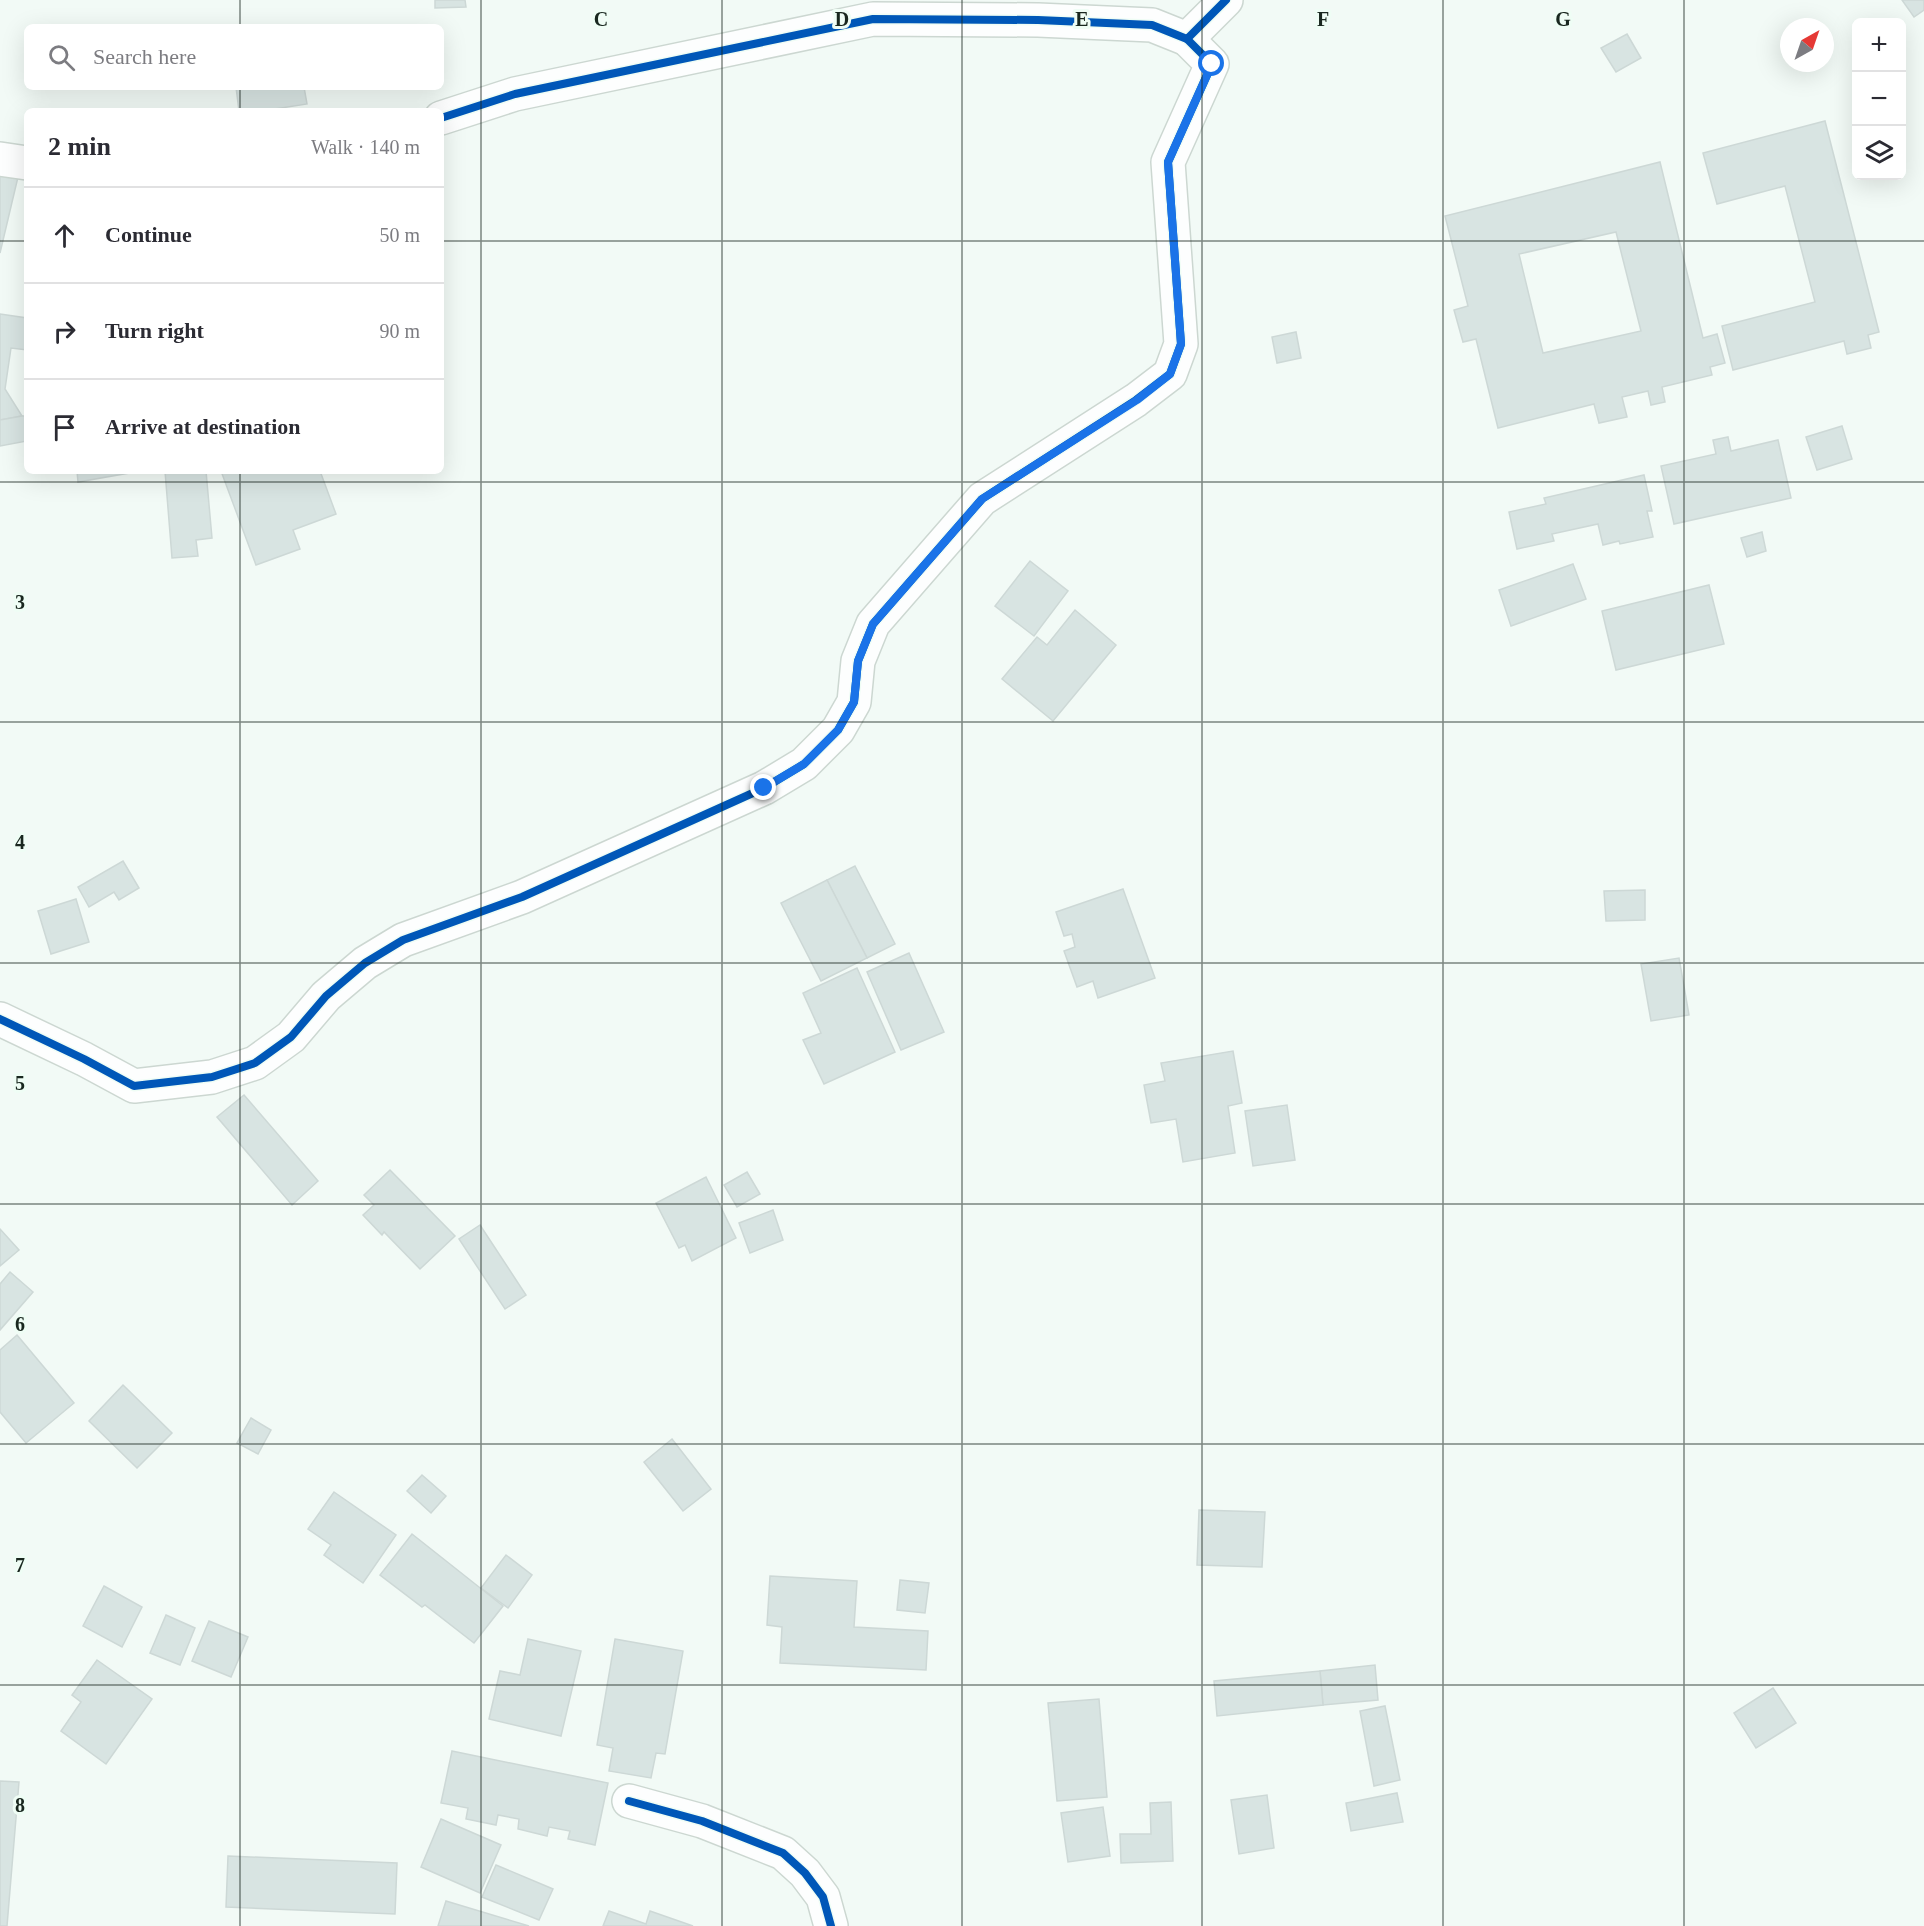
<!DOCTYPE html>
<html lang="en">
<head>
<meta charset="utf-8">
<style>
	body { margin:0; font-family:"Times New Roman",serif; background:#f7f7f7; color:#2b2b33 }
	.controls { position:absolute; right:18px; top:18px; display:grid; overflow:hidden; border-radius:9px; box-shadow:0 6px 24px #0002 }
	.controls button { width:54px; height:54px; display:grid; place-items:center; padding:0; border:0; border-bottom:2px solid #e1e1e2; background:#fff; color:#2b2b33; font:30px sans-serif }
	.compass { position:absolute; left:1780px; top:18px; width:54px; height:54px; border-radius:50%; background:#fff; box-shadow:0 6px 24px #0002; rotate:40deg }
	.stop { position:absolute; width:18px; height:18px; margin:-14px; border:4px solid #1a73e8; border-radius:50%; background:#fff }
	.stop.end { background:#1a73e8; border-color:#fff; box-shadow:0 2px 6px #0008 }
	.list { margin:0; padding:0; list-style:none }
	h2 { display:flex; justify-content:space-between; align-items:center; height:78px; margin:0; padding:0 24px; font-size:26px }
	h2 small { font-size:20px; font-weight:400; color:#7c7c81 }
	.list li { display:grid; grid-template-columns:39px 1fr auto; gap:18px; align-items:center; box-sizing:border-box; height:96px; padding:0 24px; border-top:2px solid #e1e1e2 }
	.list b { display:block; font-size:22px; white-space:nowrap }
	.list em { font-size:20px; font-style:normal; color:#7c7c81 }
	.icon { flex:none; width:33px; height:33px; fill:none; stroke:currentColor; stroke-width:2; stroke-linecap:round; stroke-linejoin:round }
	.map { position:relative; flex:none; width:1924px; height:1926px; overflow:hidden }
	.search { position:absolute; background:#fff; box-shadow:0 6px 24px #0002; left:24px; top:24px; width:420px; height:66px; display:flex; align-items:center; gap:15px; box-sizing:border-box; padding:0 21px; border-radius:9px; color:#7c7c81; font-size:22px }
	.panel { position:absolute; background:#fff; box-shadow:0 6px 24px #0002; left:24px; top:108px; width:420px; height:366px; border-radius:9px }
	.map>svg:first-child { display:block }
</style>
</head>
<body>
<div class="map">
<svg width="1924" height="1926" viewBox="0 0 1924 1926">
	<rect width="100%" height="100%" fill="#f2faf6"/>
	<g fill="#d8e4e2" stroke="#cdd8d6" stroke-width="1.5" fill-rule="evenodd">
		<path d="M435,0H465L466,7L435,8Z"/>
		<path d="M1902,0H1924V10L1914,17Z"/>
		<path d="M1627,34L1641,58L1616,72L1601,48Z"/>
		<path d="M236,87H304L307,104L262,111H239Z"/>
		<path d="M1825,121L1879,332L1868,335L1871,348L1847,354L1844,341L1733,370L1722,326L1815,302L1785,186L1717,204L1703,153Z"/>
		<path d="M1660,162L1703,338L1717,334L1725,363L1710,367L1712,375L1662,387L1665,402L1651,405L1648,391L1622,397L1627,417L1599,423L1594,404L1498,428L1476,339L1463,342L1454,310L1468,306L1445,216ZM1616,232L1641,331L1543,353L1519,254Z"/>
		<path d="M0,172L18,177L0,253Z"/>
		<path d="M0,314L27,318V350L11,348L5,389L22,416L0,420Z"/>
		<path d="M1296,332L1301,358L1277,363L1272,337Z"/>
		<path d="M22,416H27V441L0,446V420Z"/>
		<path d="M1842,426L1852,459L1817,470L1806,437Z"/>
		<path d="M1728,437L1731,451L1778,440L1791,498L1674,524L1661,466L1716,454L1713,440Z"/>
		<path d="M77,471H141L78,482Z"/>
		<path d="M165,471H206L212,538L196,540L198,556L172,558Z"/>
		<path d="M221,471H320L336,514L293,530L300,549L256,565Z"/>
		<path d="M1644,475L1652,511H1647L1653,537L1620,544L1619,541L1603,545L1598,524L1552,534L1554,541L1517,549L1509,512L1546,504L1544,498Z"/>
		<path d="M1762,532L1766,551L1747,557L1741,538Z"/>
		<path d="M1030,561L1068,591L1034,636L995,606Z"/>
		<path d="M1573,564L1586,599L1511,626L1499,590Z"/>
		<path d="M1709,585L1724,644L1616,670L1602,611Z"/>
		<path d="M1075,610L1116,645L1053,721L1002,679L1037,637L1047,645Z"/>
		<path d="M123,861L139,888L119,900L114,892L89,907L78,887Z"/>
		<path d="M855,866L895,944L867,958L827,880Z"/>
		<path d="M827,880L867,958L821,981L781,903Z"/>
		<path d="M1123,889L1155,978L1098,998L1093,981L1077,987L1064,951L1075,947L1072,934L1064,936L1056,912Z"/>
		<path d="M1645,890V920L1606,921L1604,891Z"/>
		<path d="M76,899L89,942L51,954L38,911Z"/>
		<path d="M909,953L944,1032L901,1050L867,972Z"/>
		<path d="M1679,958L1689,1015L1651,1021L1641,964Z"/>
		<path d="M857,968L895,1052L824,1084L803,1040L821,1033L803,993Z"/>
		<path d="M1233,1051L1242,1103L1228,1106L1235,1153L1183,1162L1176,1119L1151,1123L1144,1085L1165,1081L1161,1063Z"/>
		<path d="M244,1095L318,1181L292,1205L217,1117Z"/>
		<path d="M1287,1105L1295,1160L1253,1166L1245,1111Z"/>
		<path d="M390,1170L455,1236L420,1269L384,1232L382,1235L363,1215L374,1205L364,1195Z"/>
		<path d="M747,1172L760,1194L737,1207L724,1185Z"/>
		<path d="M706,1177L736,1238L692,1261L685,1245L679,1248L656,1203Z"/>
		<path d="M773,1210L783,1240L750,1253L739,1223Z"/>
		<path d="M480,1225L526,1295L505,1309L459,1239Z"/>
		<path d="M0,1229L19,1250L0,1266Z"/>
		<path d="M10,1272L33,1292L0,1330V1284Z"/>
		<path d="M17,1335L74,1403L26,1443L0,1412V1350Z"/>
		<path d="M123,1385L172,1433L137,1468L89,1421Z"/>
		<path d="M251,1418L271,1430L258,1454L237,1443Z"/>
		<path d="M672,1439L711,1489L683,1511L644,1462Z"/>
		<path d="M422,1475L446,1496L431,1513L407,1491Z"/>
		<path d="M334,1492L396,1535L363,1583L324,1555L331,1545L308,1529Z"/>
		<path d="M1199,1510L1265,1512L1262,1567L1197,1565Z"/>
		<path d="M412,1534L503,1606L474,1643L425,1605L422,1607L380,1575Z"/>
		<path d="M506,1555L532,1575L508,1608L481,1588Z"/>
		<path d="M770,1576L857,1581L854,1627L928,1631L926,1670L780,1663L782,1627L767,1625Z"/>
		<path d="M900,1580L929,1583L925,1613L897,1610Z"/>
		<path d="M104,1586L142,1607L122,1647L83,1626Z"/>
		<path d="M166,1615L195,1628L180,1665L150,1653Z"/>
		<path d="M209,1621L248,1637L231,1677L192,1661Z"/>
		<path d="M528,1639L581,1651L561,1736L489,1719L500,1671L520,1675Z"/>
		<path d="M615,1639L683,1651L665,1754L656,1753L651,1778L609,1771L613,1748L597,1745Z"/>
		<path d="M97,1660L152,1699L106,1764L61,1731L81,1702L72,1695Z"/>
		<path d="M1375,1665L1378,1700L1323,1705L1320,1671Z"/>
		<path d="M1320,1671L1323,1705L1217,1716L1214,1681Z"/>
		<path d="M1773,1688L1796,1723L1756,1748L1734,1713Z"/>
		<path d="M1099,1699L1107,1797L1057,1801L1048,1703Z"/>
		<path d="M1385,1706L1400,1780L1374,1786L1360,1711Z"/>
		<path d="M452,1751L608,1783L595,1845L568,1839L570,1831L549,1827L547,1836L518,1829L519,1819L498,1815L496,1825L466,1819L468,1808L441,1803Z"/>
		<path d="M0,1781L19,1782L7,1926H0Z"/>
		<path d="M1397,1793L1403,1822L1351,1831L1346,1803Z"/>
		<path d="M1267,1795L1274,1848L1239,1854L1231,1800Z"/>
		<path d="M1171,1802L1173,1861L1121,1863L1120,1834H1151L1150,1803Z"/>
		<path d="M1103,1807L1110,1856L1068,1862L1061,1813Z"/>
		<path d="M441,1819L501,1845L480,1893L421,1867Z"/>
		<path d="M228,1856L397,1863L395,1914L226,1907Z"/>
		<path d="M496,1865L553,1889L539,1920L482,1897Z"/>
		<path d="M446,1901L529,1926H438Z"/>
		<path d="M609,1911L646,1924L650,1911L693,1926H603Z"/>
	</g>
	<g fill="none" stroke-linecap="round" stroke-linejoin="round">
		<defs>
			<g id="minor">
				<path d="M441,118L515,94L873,19L1038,20L1152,25L1187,39L1226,0"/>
				<path d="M0,159L27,163"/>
				<path d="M0,1019L84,1059L134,1086L212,1077L255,1063L291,1037L326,996L365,963L403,940L522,897L764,788L804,764L838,730L854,702L858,661L873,624L982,499L1136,400L1170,374L1181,344L1168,162L1212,64L1187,39"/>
				<path d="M629,1801L702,1821L783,1853L805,1873L823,1897L831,1926"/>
			</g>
		</defs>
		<use href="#minor" stroke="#ccd7d1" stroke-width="36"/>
		<use href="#minor" stroke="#fdfefe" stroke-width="33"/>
		<defs>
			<g id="cycleway">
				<path d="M441,118L515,94L873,19L1038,20L1152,25L1187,39L1226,0"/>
				<path d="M0,1019L84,1059L134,1086L212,1077L255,1063L291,1037L326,996L365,963L403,940L522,897L764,788L804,764L838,730L854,702L858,661L873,624L982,499L1136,400L1170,374L1181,344L1168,162L1212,64L1187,39"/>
				<path d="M629,1801L702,1821L783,1853L805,1873L823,1897L831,1926"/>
			</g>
		</defs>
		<use href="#cycleway" stroke="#effdf5" stroke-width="11"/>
		<use href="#cycleway" stroke="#0057b8" stroke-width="8"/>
	</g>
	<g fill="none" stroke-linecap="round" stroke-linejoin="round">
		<path stroke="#1a73e8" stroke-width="8" d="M764,788L804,764L838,730L854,702L858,661L873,624L982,499L1137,400L1170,374L1181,344L1168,162L1212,64"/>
	</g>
	<path fill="none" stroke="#19271f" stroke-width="1.5" stroke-opacity="0.55" d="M240,0V27M481,0V1926M722,0V1926M962,0V1926M1202,0V1926M1443,0V1926M1684,0V1926M240,87V111M0,241H27M441,241H1924M240,471V1926M0,482H1924M0,722H1924M0,963H1924M0,1204H1924M0,1444H1924M0,1685H1924"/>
	<g font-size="20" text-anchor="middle" font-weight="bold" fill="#19271f" stroke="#effdf5" stroke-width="6" stroke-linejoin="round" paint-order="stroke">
		<text x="601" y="26">C</text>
		<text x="842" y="26">D</text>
		<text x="1082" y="26">E</text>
		<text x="1323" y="26">F</text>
		<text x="1563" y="26">G</text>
		<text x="20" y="609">3</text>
		<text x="20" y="849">4</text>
		<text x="20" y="1090">5</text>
		<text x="20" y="1331">6</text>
		<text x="20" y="1572">7</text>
		<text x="20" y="1812">8</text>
	</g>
</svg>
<div class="controls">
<button>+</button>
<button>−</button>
<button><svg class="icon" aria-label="layers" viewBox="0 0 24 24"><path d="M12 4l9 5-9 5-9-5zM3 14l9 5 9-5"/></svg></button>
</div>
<svg class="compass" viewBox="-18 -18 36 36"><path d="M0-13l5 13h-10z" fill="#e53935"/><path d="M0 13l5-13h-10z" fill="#7c7c81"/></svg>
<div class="stop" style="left:1212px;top:64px"></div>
<div class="stop end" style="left:764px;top:788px"></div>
<div class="search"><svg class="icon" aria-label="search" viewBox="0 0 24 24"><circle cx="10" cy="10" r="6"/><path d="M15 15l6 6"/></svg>Search here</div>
<section class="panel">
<h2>2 min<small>Walk · 140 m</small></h2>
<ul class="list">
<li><svg class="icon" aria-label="ahead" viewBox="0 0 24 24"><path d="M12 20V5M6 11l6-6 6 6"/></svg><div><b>Continue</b></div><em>50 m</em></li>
<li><svg class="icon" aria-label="right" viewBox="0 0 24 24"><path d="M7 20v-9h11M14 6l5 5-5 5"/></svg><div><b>Turn right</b></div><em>90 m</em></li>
<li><svg class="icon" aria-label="arrive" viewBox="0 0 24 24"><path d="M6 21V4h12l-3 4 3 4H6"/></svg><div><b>Arrive at destination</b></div></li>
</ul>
</section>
</div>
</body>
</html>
